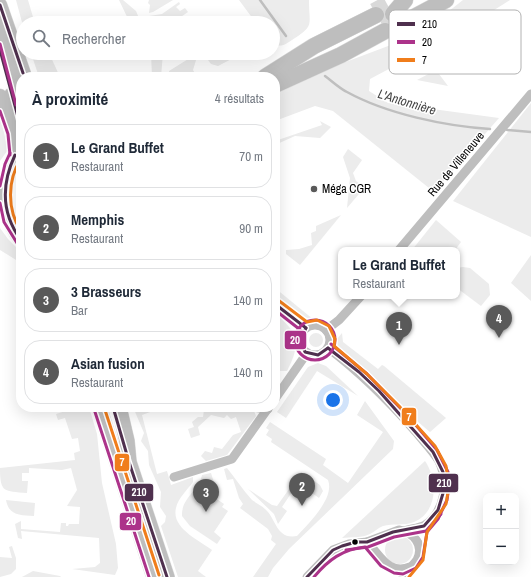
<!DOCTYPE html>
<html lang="fr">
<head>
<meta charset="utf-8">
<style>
	body { margin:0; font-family:"Archivo Narrow",sans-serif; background:#f2f2f3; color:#1f2937 }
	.controls { position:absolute; right:12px; bottom:12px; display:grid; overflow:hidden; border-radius:8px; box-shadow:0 4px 16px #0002 }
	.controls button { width:36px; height:36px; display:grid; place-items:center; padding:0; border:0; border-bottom:1px solid #e0e1e3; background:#fff; color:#1f2937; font:20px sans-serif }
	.you { position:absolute; left:333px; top:400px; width:14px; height:14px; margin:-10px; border:3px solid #fff; border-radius:50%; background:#1a73e8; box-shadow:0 0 0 6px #1a73e833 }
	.badge { display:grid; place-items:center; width:26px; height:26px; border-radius:50%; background:#595959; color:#fff; font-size:13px; font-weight:700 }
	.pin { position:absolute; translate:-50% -33px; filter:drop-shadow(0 1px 2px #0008) }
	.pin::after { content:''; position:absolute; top:21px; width:14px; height:12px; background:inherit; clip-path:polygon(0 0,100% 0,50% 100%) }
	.popup { position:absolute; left:338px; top:247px; width:122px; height:52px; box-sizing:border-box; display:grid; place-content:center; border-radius:8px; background:#fff; filter:drop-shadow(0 1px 3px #0005); font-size:13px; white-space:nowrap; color:#747a83 }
	.popup b { font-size:15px; color:#1f2937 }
	.popup::after { content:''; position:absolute; left:50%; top:100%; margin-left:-8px; border:8px solid transparent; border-top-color:#fff }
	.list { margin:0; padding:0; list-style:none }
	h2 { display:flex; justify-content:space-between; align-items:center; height:52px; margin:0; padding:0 16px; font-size:17px }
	h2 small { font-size:13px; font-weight:400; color:#747a83 }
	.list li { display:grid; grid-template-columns:26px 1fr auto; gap:12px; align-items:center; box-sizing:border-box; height:64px; margin:0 8px 8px; padding:0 8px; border:1px solid #e0e1e3; border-radius:16px }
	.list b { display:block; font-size:15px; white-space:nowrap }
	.list p { margin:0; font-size:13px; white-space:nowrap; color:#747a83 }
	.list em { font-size:13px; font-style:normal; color:#747a83 }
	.icon { flex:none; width:22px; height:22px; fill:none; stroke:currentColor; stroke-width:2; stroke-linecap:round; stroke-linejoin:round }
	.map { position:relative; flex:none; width:531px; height:577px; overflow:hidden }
	.search { position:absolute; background:#fff; box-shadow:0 4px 16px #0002; left:16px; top:16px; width:264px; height:44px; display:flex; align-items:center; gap:10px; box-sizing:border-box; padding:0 14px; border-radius:22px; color:#747a83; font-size:15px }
	.panel { position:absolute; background:#fff; box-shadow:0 4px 16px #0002; left:16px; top:72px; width:264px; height:340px; border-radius:16px }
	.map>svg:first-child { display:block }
</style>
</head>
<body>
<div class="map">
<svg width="531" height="577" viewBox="0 0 531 577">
	<rect width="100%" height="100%" fill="#fff"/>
	<g fill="#ececec">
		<path d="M16,0H28L33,17L44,23H23V26Z"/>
		<path d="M119,0H123L136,11L141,23H130Z"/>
		<path d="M149,0H173L153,12L149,13L150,5L148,3Z"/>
		<path d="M239,0H309C309,26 315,25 292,40C287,43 283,47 277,45L273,42V23H256Z"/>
		<path d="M463,0H510L464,29L370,79L369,91L388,103L499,118L434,192L333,111L315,106L275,121V94L343,63L420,34Z"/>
		<path d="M179,2L180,4L176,7L180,11L185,8L188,12L172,23H150L149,16L162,14Z"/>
		<path d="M31,53H49L60,77H39Z"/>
		<path d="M151,53H163L161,77H152Z"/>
		<path d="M232,53H243L218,66L211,64L208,60Z"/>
		<path d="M193,56L196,60L193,70L197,77H169V71Z"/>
		<path d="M436,70L448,86L417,80Z"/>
		<path d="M531,103V237L453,201Z"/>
		<path d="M0,115L7,146V151L0,161Z"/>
		<path d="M320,121L331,127L320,138L295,136L275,145V141L322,125Z"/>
		<path d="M348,149L362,160L353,173L356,181L364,188L347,208L350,178L343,157Z"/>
		<path d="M341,215L300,265L286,254V250L299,249L312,245L311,233L316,231V226Z"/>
		<path d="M436,220L461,242L455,250H412Z"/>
		<path d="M0,228L8,239L21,252V263L0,250Z"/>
		<path d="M531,255V301L511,283Z"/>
		<path d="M463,267L470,268L489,284L490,295L481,306L457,288V268Z"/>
		<path d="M275,288L314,320L304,317L275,295Z"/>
		<path d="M275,314C299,332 301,344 287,371H280L275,364Z"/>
		<circle cx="316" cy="340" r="7"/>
		<path d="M342,333L343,342L378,369L382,365L384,366L446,418L430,432C406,412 385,390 362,369C352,361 340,356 336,343L337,339Z"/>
		<path d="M318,363L326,366L358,396L317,371L286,418L277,412L308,367Z"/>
		<path d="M365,401L394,441L393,449L289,549L273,568L268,577H253L276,544L271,540L272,536L268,529L240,508L243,504L239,498L233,479L227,480L224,469L227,468C235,478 243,490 252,500C256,503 261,505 265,509C276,518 276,540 297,536C309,523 335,498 328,480L271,442L272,439L266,435L269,430L266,428L270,422L326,459L323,465L348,483L383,432L357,415Z"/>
		<path d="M78,407H89L97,434L102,483L116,544L118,568L115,575L72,569L95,567L100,563L99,538L21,531L22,539L18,538L15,524L21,521V529L60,532L61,523H66V526H68L69,524H79L80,507L67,506L77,490L71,468L62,470L29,468V473H22V481H28L27,493C4,491 0,493 0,468L75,460L74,453L80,451L78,438L72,439L65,418L58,420L56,414Z"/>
		<path d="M133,407H153V411L142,415L157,474L167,471L171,485L193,477V482C188,489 178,498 176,508C171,528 199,540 212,550L198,571L206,577H178L161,526L165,522L166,516L160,507L161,492L149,465L148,451L141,441L144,433Z"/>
		<path d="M192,407H218L254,411L256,416L227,455L206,461L201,456L205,451L212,453L214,447L222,449L233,435L241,432L236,417L231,419L227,415L224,418L211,415L198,427L200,435L191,438L188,429L194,427L192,422L198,417H203L204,410L191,409Z"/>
		<path d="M425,461C438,480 438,512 414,522C404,526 393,523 383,526C378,528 374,532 370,534C362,538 351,537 342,538Z"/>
		<path d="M301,472L320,485L323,491L319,498L298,483L282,507L287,511L278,524L274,514L248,489L272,505L277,506Z"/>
		<path d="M211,473L217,492L211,495L224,504L222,507L228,511L214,532L221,538L217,544L190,526L182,516C181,498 199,491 202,475Z"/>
		<path d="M6,500L35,503L34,516C20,515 9,516 6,500Z"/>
		<circle cx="399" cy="550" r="14"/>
		<path d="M12,546L16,558V569L11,574L0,577V557L12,558L9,547Z"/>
		<path d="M33,571L60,576L61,577H22Z"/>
	</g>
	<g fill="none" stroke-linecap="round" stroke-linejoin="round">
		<g stroke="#bfbfbf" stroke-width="2.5">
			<path d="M260,0L286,36"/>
			<path d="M325,76C332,81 339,88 347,92C387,114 445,126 490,129"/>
			<path d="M507,130L531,132"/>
		</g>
		<g stroke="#d9d9d9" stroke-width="16" stroke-dasharray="16 8" stroke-linecap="butt">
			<path d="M374,11L387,4"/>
			<path d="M380,21L393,14"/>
		</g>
		<defs>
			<g id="primary">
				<path d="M0,5L25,77"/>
				<path d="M0,24L21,104"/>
				<path d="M11,95L21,128"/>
				<path d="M0,96L13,133L15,155"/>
				<path d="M21,150C0,175 0,214 21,240"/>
			</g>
			<g id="trunk">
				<path d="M99,407L154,577"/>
				<path d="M119,407L127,441L129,462L167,577"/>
			</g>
			<g id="motorway">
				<path d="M393,14L405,0"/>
				<path d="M399,25L446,0"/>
				<path d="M265,77L314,46L376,15"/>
				<path d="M275,85L341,55L385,31"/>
			</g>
		</defs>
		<use href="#primary" stroke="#dbdbdb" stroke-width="15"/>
		<use href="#trunk" stroke="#dbdbdb" stroke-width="16"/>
		<use href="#motorway" stroke="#dbdbdb" stroke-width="17"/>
		<g stroke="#bebebe" stroke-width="9">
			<path d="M399,250L531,94"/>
			<path d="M275,304L306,328"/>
			<circle cx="315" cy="340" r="15"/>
			<path d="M326,330L339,320L361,296"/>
			<path d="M328,348C361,373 389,401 416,432C424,442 433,451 439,461C449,482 445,512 425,525C420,528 410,529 404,531"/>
			<path d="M275,399L307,353"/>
			<path d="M253,407L268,409"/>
			<path d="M174,477L232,459L269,407"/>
			<path d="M367,542C380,555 389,576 410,567"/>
			<path d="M307,577L333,550L349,544L367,542L399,530C413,532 425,545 417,560C413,566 407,570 403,577"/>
		</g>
		<use href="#primary" stroke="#bebebe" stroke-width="14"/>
		<use href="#trunk" stroke="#bebebe" stroke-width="15"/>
		<use href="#motorway" stroke="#bebebe" stroke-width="16"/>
		<defs>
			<g id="bus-1">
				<path d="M0,5L23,73"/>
				<path d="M0,50L21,128"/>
				<path d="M15,155C1,185 1,213 21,240"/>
				<path d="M275,304L306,328"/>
				<path d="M306,328L300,340L305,352L318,355L328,348"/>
				<path d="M113,407L129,462L167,577"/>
				<path d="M307,577L333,550L342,546L356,542H367L393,532L424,526L438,510L444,490L443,472L433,452L379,391L359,372L328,348"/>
			</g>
			<g id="bus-2">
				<path d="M0,44L16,105"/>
				<path d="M0,111L8,134L10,155"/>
				<path d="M0,186L5,164L10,153"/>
				<path d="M0,203L4,222L17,243"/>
				<path d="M275,310L303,332"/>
				<circle cx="315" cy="340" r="20"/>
				<path d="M94,409L149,577"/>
				<path d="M346,550L368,547L394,537L426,531L441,514"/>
				<path d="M314,577C328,560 343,549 365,547L381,566L394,573L403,574L416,568L423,557L427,532L438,519L447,500L449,486L448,472L437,450L409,417L367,374L331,344"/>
			</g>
			<g id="bus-3">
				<path d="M21,159C7,180 7,210 21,231"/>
				<path d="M278,300L307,322L317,320L329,326L335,339L334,346L367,374L399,406L435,446L446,466L449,486L446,504L427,532L423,560L409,577"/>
				<path d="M104,407L159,575"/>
			</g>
		</defs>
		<use href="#bus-1" stroke="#fff" stroke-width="6"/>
		<use href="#bus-2" stroke="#fff" stroke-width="6"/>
		<use href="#bus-3" stroke="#fff" stroke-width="6"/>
		<use href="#bus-1" stroke="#4f304e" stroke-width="3"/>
		<use href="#bus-2" stroke="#ac338a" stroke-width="3"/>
		<use href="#bus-3" stroke="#f07d1b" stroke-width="3"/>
	</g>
	<circle fill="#595959" stroke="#fff" stroke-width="1.5" cx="314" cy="189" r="4"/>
	<circle fill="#000" stroke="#fff" stroke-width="1.5" cx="355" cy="542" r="3.5"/>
	<g text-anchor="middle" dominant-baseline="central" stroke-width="3" stroke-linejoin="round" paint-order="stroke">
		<g font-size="12" fill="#000" stroke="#fff">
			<text transform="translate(456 164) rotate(-50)">Rue de Villeneuve</text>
		</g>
		<g font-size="12" fill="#000" stroke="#fff" text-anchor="start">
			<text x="322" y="189">Méga CGR</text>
		</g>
		<g font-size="13" font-style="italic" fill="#444" stroke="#fff">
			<text transform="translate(407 102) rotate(17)">L'Antonnière</text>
		</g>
	</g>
	<rect x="389" y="10" width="132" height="64" rx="6" fill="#fff" stroke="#b2b2b2" stroke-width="1"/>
	<rect x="397" y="22" width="18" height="4" fill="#4f304e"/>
	<rect x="397" y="40" width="18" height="4" fill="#ac338a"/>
	<rect x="397" y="58" width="18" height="4" fill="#f07d1b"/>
	<g font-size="11" fill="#000">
		<text x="422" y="28">210</text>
		<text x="422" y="46">20</text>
		<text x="422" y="64">7</text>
	</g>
	<g stroke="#fff" stroke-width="1.5">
		<rect x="284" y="330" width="23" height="20" rx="4" fill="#ac338a"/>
		<rect x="401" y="407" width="16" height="19" rx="4" fill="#f07d1b"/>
		<rect x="114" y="453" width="16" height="19" rx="4" fill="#f07d1b"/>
		<rect x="428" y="473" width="31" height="20" rx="4" fill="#4f304e"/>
		<rect x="124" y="483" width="30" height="19" rx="4" fill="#4f304e"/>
		<rect x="119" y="512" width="23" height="19" rx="4" fill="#ac338a"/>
	</g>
	<g font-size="11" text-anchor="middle" font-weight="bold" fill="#fff">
		<text x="295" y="344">20</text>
		<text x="409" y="421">7</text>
		<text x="122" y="466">7</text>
		<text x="444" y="487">210</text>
		<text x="139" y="496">210</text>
		<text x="131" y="525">20</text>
	</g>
</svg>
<div class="controls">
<button>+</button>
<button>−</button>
</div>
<div class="you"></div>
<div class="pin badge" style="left:399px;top:345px">1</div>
<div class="popup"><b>Le Grand Buffet</b>Restaurant</div>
<div class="pin badge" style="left:302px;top:506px">2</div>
<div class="pin badge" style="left:206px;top:512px">3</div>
<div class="pin badge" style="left:499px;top:338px">4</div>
<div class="search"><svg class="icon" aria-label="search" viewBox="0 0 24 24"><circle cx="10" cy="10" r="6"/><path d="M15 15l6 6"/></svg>Rechercher</div>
<section class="panel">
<h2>À proximité<small>4 résultats</small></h2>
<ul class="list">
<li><span class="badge">1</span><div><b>Le Grand Buffet</b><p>Restaurant</p></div><em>70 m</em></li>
<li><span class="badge">2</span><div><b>Memphis</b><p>Restaurant</p></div><em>90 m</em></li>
<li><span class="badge">3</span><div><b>3 Brasseurs</b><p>Bar</p></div><em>140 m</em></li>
<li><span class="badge">4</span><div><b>Asian fusion</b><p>Restaurant</p></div><em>140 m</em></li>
</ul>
</section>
</div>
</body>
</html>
